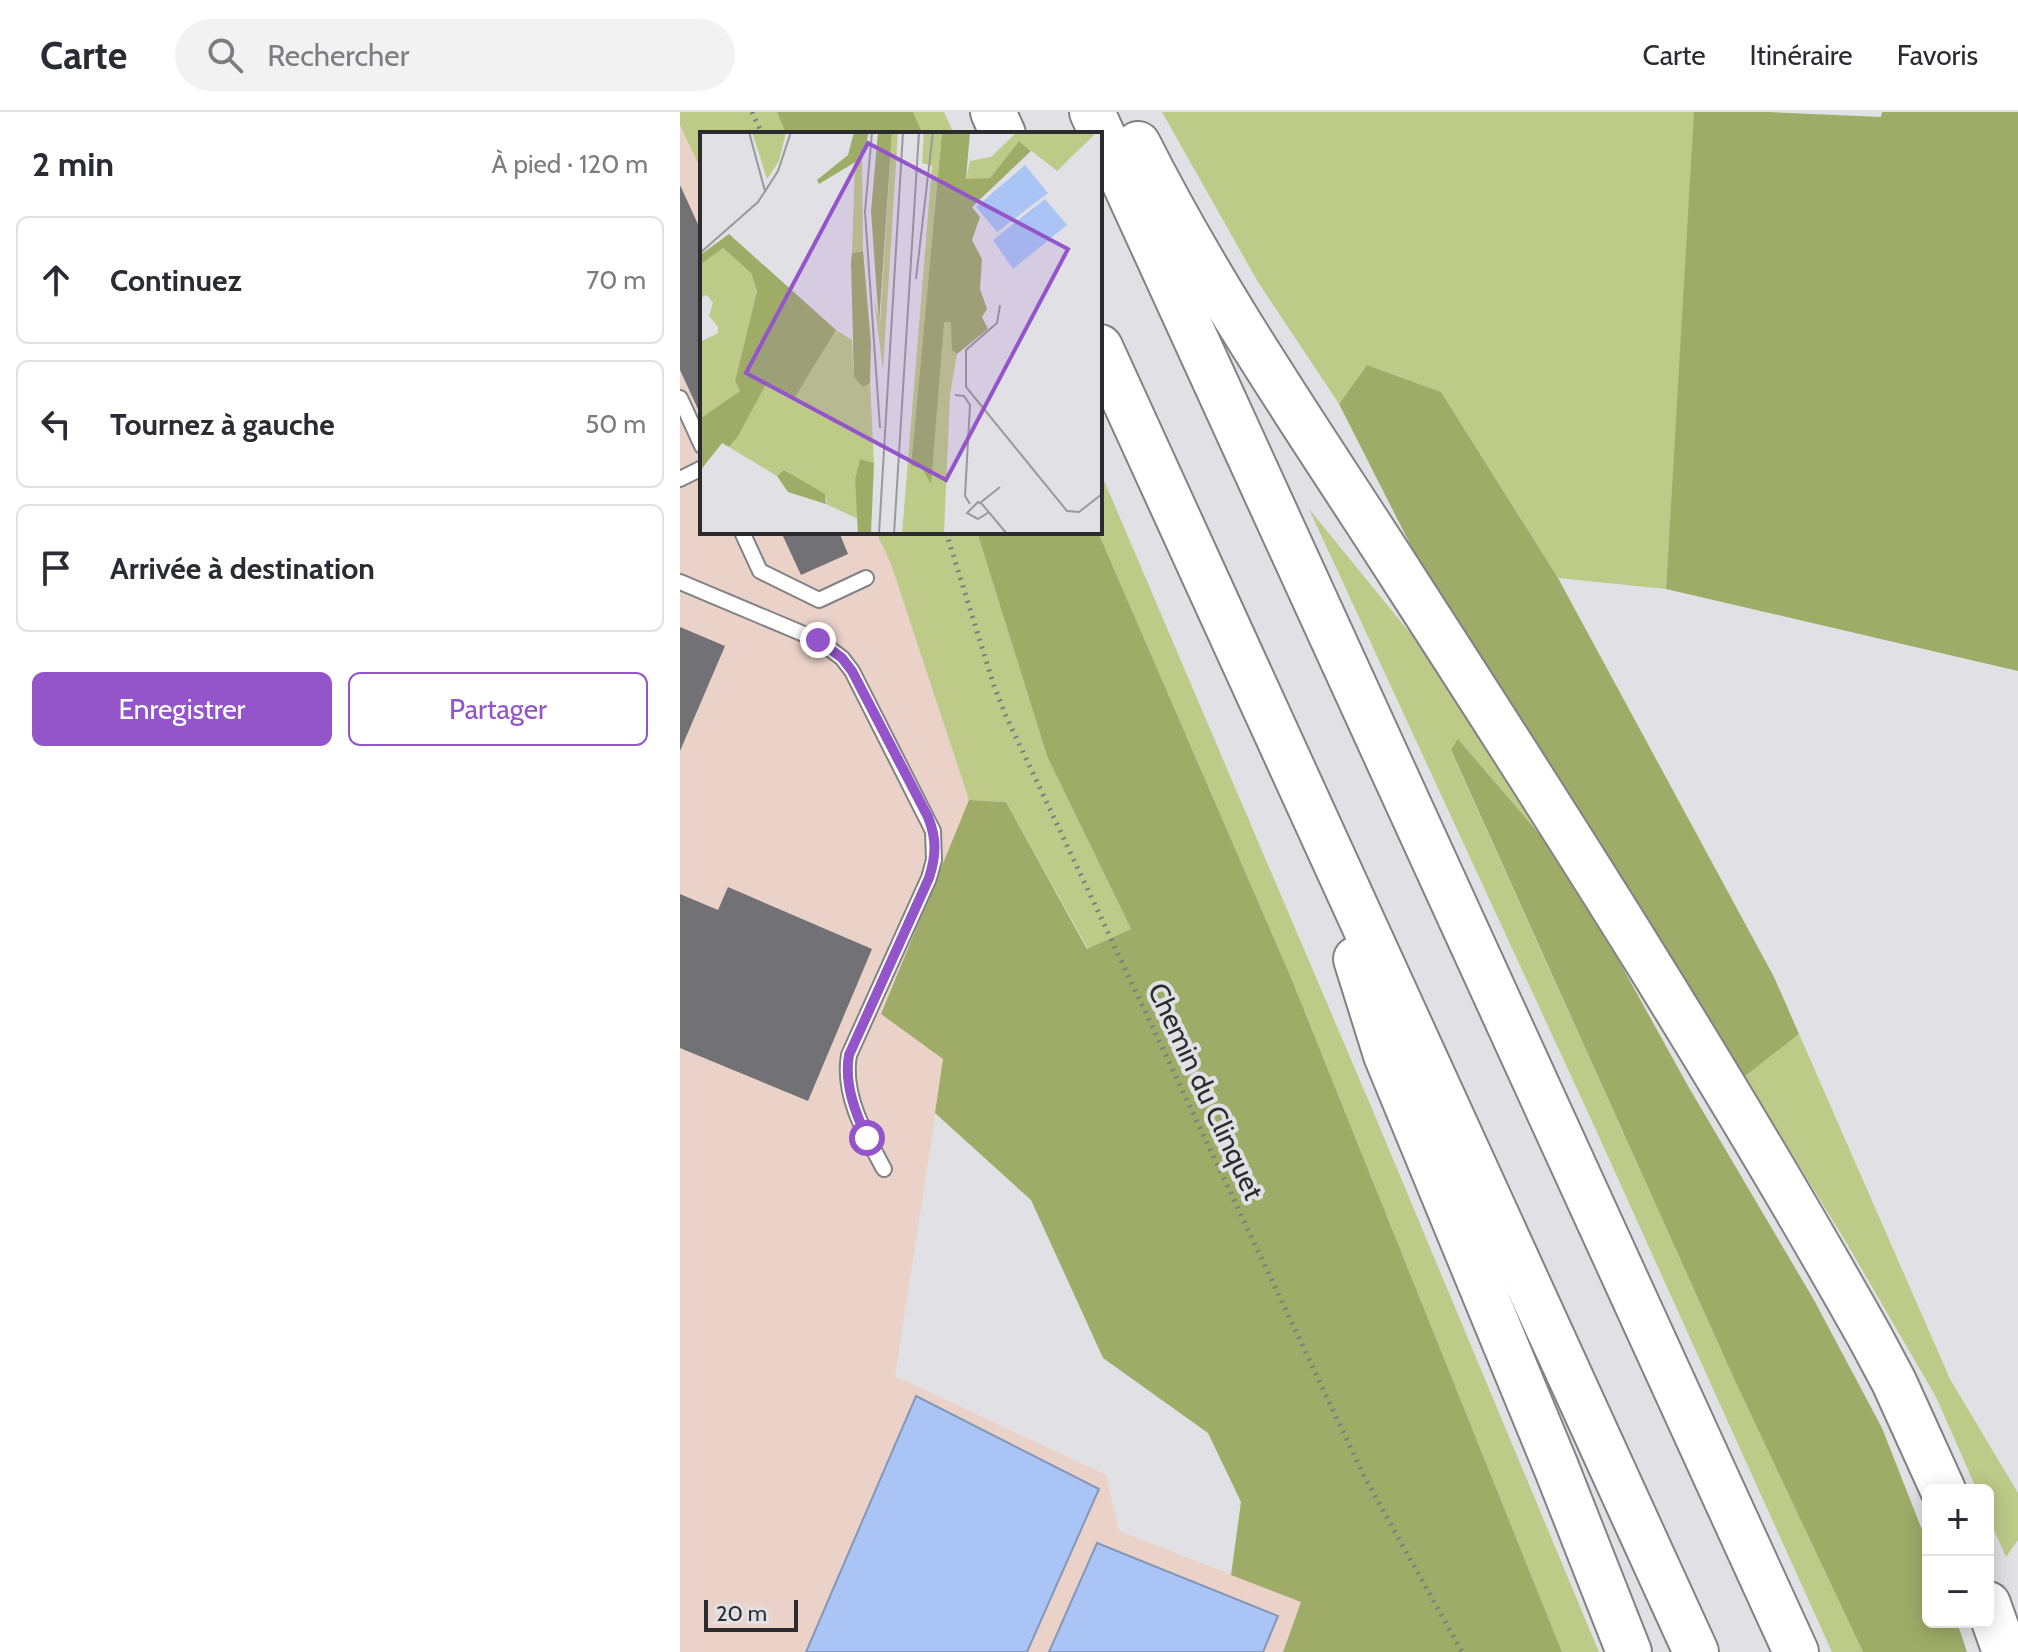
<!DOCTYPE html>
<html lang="fr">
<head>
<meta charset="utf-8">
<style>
	body { margin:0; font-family:Cabin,sans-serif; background:#f2f2f3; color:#2b2b33 }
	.controls { position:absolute; right:24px; bottom:24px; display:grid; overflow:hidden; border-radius:12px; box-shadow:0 4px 20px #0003 }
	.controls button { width:72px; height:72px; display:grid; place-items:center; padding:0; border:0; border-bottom:2px solid #e1e1e2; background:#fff; color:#2b2b33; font:40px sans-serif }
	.scale { position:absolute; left:24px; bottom:20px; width:94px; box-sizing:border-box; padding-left:8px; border:4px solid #2c2c2e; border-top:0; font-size:22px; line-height:28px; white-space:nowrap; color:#2c2c2e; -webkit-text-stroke:6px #e1e1e5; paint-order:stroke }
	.stop { position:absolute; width:24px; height:24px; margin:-18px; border:6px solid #9455cb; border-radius:50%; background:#fff }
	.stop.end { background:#9455cb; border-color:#fff; box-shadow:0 2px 8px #0008 }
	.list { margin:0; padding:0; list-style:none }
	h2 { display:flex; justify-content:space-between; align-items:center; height:104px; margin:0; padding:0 32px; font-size:34px }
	h2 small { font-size:26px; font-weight:400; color:#7c7c81 }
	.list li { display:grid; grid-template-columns:52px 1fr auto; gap:24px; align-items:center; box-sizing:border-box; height:128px; margin:0 16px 16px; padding:0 16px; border:2px solid #e1e1e2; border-radius:12px }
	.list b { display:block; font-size:30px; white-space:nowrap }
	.list em { font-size:26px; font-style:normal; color:#7c7c81 }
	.actions { display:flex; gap:16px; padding:24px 32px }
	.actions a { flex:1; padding:18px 0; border:2px solid #9455cb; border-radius:12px; text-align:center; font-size:28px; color:#9455cb }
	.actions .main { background:#9455cb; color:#fff }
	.icon { flex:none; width:44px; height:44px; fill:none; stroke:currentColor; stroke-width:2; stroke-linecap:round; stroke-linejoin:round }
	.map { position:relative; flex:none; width:1338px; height:1540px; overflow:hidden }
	header { display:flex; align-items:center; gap:48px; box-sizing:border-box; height:112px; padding:0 40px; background:#fff; border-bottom:2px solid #e1e1e2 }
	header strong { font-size:38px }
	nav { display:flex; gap:44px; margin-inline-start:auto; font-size:28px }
	.search { width:560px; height:72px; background:#f2f2f3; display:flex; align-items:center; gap:20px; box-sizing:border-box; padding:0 28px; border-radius:44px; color:#7c7c81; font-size:30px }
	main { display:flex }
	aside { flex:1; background:#fff }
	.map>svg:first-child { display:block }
</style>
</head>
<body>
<header>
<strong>Carte</strong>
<div class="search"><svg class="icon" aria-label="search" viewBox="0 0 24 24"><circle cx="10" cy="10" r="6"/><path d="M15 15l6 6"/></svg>Rechercher</div>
<nav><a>Carte</a><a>Itinéraire</a><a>Favoris</a></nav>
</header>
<main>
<aside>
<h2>2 min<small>À pied · 120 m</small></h2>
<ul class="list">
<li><svg class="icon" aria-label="ahead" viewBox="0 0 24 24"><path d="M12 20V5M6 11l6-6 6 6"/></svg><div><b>Continuez</b></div><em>70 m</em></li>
<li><svg class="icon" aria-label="left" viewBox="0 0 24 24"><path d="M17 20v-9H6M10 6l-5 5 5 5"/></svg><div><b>Tournez à gauche</b></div><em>50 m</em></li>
<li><svg class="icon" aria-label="arrive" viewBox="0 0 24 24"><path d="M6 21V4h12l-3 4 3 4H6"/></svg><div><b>Arrivée à destination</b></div></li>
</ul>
<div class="actions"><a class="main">Enregistrer</a><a>Partager</a></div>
</aside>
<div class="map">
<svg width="1338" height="1540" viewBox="0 0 1338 1540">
	<rect width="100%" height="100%" fill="#e1e1e5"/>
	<path fill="#ead2c9" d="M0,13L22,60V420H196L211,452L289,688L201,902L264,947L215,1264L426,1363L439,1419L622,1490L603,1540H0Z"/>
	<g fill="#beca88">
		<path d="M0,0H97L106,22H22V60L0,13Z"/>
		<path d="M233,0H264L274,22H243Z"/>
		<path d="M482,0H1015L986,477L878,466L761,280L687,253L659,292L578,170Z"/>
		<path d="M420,359L690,992L919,1540H882L612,868L418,420Z"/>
		<path d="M629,397L766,565L874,739L779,628L771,639L1056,1271L1183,1540H1152L911,1007Z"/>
		<path d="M196,420H297L367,644L451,817L408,837L326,690L289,688L211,452Z"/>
		<path d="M1119,922L1270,1267L1338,1381V1428L1326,1445L1308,1404V1378H1297L1256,1285L1166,1130L1064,965Z"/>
	</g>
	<g fill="#9fac68">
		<path d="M97,0H233L243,22H106Z"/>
		<path d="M1014,0H1089L1201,5L1202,0H1338V559L986,477Z"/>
		<path d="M687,253L761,280L878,466L1094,865L1119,922L1064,965L766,503L659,292Z"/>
		<path d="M297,420H418L612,868L882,1540H603L621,1490L551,1463L561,1390L528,1321L423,1246L351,1088L255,1001L263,947L201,902L289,688L326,690L407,837L451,817L367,644Z"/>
		<path d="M778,627L874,739L929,831L1008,974L1134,1188L1202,1316L1248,1433V1510H1277L1287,1540H1183L1056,1271L771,638Z"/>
	</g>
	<g fill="#aac5f5" stroke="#8497b9" stroke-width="2">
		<path d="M236,1284L419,1377L347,1540H126Z"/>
		<path d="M417,1431L598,1504L583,1540H369Z"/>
	</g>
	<g fill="#727276">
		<path d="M0,73L22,121V306L0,258Z"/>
		<path d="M101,420H159L168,442L121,463Z"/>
		<path d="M0,515L45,534L0,639Z"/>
		<path d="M48,775L192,837L128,989L0,936V782L38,798Z"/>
	</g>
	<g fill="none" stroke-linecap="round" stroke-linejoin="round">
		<defs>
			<g id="lane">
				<path d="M0,286L22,334"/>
				<path d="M0,367L22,356"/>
				<path d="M62,420L80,459L139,488L186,466"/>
				<path d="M0,470L138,528L162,546L172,559L253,719L254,748L249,766L169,943C162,983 185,1022 204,1057"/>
			</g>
			<g id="highway">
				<path d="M313,0L323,22"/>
				<path d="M412,0L1116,1540"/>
				<path d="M458,32C535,185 634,326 726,470C886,718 1045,967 1190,1225L1214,1270L1263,1378"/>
				<path d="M420,235L1016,1540"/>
				<path d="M676,847L706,943L876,1355L949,1540"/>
				<path d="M1308,1492L1325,1540"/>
			</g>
		</defs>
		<use href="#lane" stroke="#828286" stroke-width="18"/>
		<use href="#highway" stroke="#828286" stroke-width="48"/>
		<g stroke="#7e7e81" stroke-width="5" stroke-dasharray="2 6" stroke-linecap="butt">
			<path d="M72,0L82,22"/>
			<path d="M266,420L314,574L326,604L685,1366L782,1540"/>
		</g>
		<use href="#lane" stroke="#fff" stroke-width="14"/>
		<use href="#highway" stroke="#fff" stroke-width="44"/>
	</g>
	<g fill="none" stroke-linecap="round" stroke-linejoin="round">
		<path stroke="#9455cb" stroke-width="10" d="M138,528L162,546L172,559L248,705C257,727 256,744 249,766L169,943C164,972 175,1000 187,1026"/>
	</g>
	<g text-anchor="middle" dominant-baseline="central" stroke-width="8" stroke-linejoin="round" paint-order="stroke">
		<g font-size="28" fill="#2c2c2e" stroke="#e1e1e5">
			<text transform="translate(526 979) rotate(65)">Chemin du Clinquet</text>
		</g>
	</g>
	<g transform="translate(20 20)">
		<rect width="402" height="402" fill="#e1e1e5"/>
		<path d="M52,0H86L79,29L67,47ZM192,0H198L183,238L174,167L180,192ZM224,0H242L211,334L223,336L235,296L243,189L252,190V218L257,222L250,263L244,402H202L232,34L222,31ZM317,0H392L394,3L357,39L319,9L290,46L266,48L270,29L291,25ZM162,26L163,119L152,121L155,29ZM23,116L51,141L57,159L35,249L40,259L0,290V210L18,201V195L9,184L13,171L7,163L0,166V133ZM136,198L152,208L154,245L163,255L170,251L174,331L160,327L155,347L158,387L126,372L127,367L85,338L77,344L29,315L66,251L94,267Z" fill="#beca88"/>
		<path d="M154,0H169L162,26L119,52L117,48L148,23ZM178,0H192L179,192L171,79ZM242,0H270L266,47L290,46L319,9L331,19L272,75L280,85L272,108L282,127L280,157L287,177L282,185L288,197L257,222L252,218L251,190H244L231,352L222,336L211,334ZM29,102L136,198L94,267L66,252L38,304L29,315L22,311L0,339V287L40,259L35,249L57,159L51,141L23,116L0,133V123ZM163,119L171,211L170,251L163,255L154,245L151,131L152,121ZM160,327L174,331L171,402H158L155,347ZM84,338L125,362L126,372L88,360L77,344Z" fill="#9fac68"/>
		<path d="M325,33L348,61L297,100L276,75ZM345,67L367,93L313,137L293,108Z" fill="#aac5f5"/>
		<path fill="none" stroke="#99999c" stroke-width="2" d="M49,0L65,59M172,0L165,80L180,296M0,121L58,70L78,39L91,0M216,147L233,0M300,173L297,191L266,218V255L367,379L379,380L402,362M255,263L264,264L270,273L265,364L270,372M280,371L300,355M289,380L278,387L267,381L278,370L282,372L307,402M179,402L203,0M194,402L219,0"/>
		<path fill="#9455cb" fill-opacity="0.15" stroke="#9455cb" stroke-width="4" d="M168,11L368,117L246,348L46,241Z"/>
		<rect width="402" height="402" fill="none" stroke="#2c2c2e" stroke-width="4"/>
	</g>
</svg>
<div class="controls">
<button>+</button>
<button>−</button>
</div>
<div class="scale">20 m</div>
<div class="stop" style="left:187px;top:1026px"></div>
<div class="stop end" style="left:138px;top:528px"></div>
</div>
</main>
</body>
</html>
